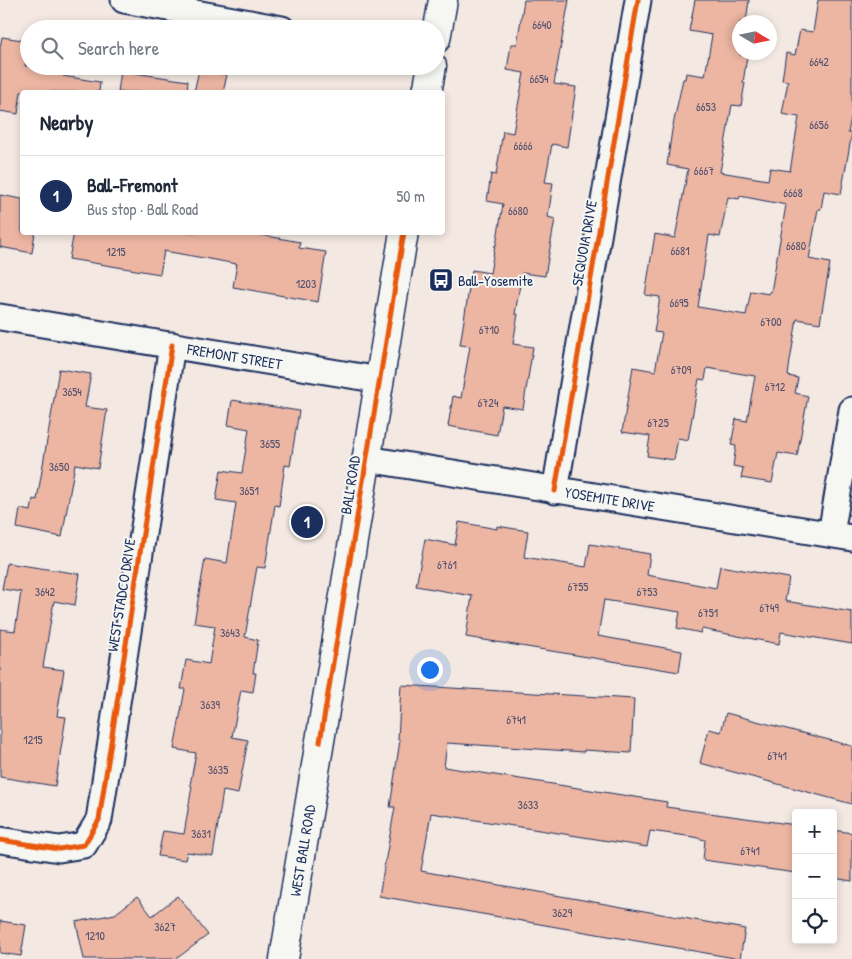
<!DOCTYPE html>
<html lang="en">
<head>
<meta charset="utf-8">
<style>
	body { margin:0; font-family:"Patrick Hand",sans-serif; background:#f2f2f3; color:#1f2937 }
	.controls { position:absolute; right:15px; bottom:15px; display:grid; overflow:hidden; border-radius:5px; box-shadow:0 2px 8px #0003 }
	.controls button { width:45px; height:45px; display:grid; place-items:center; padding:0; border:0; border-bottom:1px solid #e0e1e3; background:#fff; color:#1f2937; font:25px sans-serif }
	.compass { position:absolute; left:732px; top:15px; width:45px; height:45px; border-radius:50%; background:#fff; box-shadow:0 2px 8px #0003; rotate:100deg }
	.you { position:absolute; left:429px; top:669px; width:18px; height:18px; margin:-12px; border:4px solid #fff; border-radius:50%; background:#1a73e8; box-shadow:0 0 0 8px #1a73e833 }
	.badge { display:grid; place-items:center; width:32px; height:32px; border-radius:50%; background:#1b2f5e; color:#fff; font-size:16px; font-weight:700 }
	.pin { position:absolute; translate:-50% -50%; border:2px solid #fff; box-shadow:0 1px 5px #0006 }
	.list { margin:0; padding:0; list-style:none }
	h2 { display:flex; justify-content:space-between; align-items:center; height:65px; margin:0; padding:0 20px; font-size:21px }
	h2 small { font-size:16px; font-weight:400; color:#747a83 }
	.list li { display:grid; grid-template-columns:32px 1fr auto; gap:15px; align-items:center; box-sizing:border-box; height:80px; padding:0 20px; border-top:1px solid #e0e1e3 }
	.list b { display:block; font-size:19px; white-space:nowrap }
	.list p { margin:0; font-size:16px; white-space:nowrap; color:#747a83 }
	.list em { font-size:16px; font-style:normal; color:#747a83 }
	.icon { flex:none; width:28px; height:28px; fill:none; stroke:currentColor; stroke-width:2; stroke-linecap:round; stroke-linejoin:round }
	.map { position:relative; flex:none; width:852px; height:959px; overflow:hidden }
	.search { position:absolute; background:#fff; box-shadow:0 2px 8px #0003; left:20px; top:20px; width:425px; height:55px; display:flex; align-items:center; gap:12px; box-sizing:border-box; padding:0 18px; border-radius:28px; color:#747a83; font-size:19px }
	.panel { position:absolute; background:#fff; box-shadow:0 2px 8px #0003; left:20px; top:90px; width:425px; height:145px; border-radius:5px }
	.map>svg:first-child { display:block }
</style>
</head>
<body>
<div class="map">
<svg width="852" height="959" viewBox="0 0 852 959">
	<rect width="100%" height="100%" fill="#f4e9e2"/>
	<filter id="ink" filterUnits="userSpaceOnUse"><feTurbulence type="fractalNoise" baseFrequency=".02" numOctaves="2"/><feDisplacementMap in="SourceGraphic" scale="10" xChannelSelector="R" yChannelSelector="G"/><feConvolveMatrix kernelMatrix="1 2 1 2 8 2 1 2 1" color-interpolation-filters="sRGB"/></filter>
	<g filter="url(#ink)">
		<g fill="#edb6a3" stroke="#1b2f5e" fill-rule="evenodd">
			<path d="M524,0H569L554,84L576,87L567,147L552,144L545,182L553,183L548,217L555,219L545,276L522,273L515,314H518L513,344L533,347L523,409L502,406L497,435L448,426L453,396L461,398L470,346L460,345L472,270L490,273L495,245H496L503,204L487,201L491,174L496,175L503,131L513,133L524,73L507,70L511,44H517Z"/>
			<path d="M695,0H749L746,22H740V55L747,56L743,83H745L741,106L732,105L720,172L768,180L770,168L790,171L799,117L782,114L788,81L782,80L786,53L795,55L800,30L813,32L818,0H852V112L848,133H852L841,194L824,191L821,209H818L809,259L830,263L820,323L797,319L790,361L788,376L798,378L795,393L808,396L797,456L778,453L772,483L741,478L743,468L733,466L736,446L731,445L736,419L747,421L755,376L707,368L705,380L699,379L688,440L678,438L674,460L647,456L650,436L622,432L633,367L655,371L662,333L654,332L660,297L645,295L655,234L675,238L688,169L667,165L672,130L683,79H685L686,73L705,76L712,35L689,31ZM740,196L786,205L771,292H769V294L751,291L746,315L698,307L709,235L720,237L728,197L739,199Z"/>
			<path d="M2,37L29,41L25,66H65L63,76L100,82L99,92H21L18,114L0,111V47Z"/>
			<path d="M199,70L227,75L223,92H194Z"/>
			<path d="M121,71L188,81L187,92H118Z"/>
			<path d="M0,195L22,199V232H35L32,253L0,247Z"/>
			<path d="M74,232H245L300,242L299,248L326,252L318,302L233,287L237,264L164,251L160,274L69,259Z"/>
			<path d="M59,369L91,374L85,407L107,410L98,468L75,464L62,537L17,528L20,509L31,511L33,499L37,500Z"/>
			<path d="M232,400L299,411L290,466L285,465L279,506L275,505L265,568L257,567L245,637L258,640L253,673H256L253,692L241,690L232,737L248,740L238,794L223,791L213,856L187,852L185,860L158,856L163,831L184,834L192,786L190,785L196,753L174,749L185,689H181L186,660L209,664L215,626L194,623L205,559L227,563L236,503L216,500L221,470L242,473L249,429L228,425Z"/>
			<path d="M459,522L497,529V526L528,531L524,557L586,567L590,544L650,554L647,575L716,588L720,566L789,578L785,601L852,612V644L781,632L779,644L702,629L701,633L677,628L680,612L604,600L598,636L682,651L679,672L466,637L472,596L416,586L425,539L455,545Z"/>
			<path d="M7,563L80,574L75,605L54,601L43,667L64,670L57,716L66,717L55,786L0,777V629L15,631L21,592L2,589Z"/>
			<path d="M401,685L634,699L631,753L584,750V752L447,743L444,767L667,802L666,807L796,825V873L703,860L705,840L694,837L650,831L647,847L431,813L421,871L745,929L740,959L379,896L395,807H390L400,740H398Z"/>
			<path d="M726,713L852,746V804L700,763L709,729L721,732Z"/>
			<path d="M833,830L852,833V881L833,878Z"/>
			<path d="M178,896L208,935L176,959H84L76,922L115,914L137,897L152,916Z"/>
			<path d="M0,921L26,925L21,956L0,953Z"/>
		</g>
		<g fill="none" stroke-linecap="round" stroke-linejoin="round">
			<defs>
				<g id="street">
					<path d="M124,0L282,29"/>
					<path id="s1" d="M0,317L380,380"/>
					<path id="s2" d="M367,459L852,538"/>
					<path d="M555,491L638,0"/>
					<path d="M831,534L852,410"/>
					<path d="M0,840L59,849L84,845L99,820L172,345"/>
				</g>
				<g id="primary">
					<path d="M436,39L443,0"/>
					<path d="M427,92L432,66"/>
					<path id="s3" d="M284,959L404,232"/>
				</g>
			</defs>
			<use href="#street" stroke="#1b2f5e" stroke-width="29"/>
			<use href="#primary" stroke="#1b2f5e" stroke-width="31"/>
			<use href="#street" stroke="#f6f6f2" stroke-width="25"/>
			<use href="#primary" stroke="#f6f6f2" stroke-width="28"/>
			<defs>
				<g id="cycleway">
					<path d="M555,491L638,0"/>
					<path d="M320,742L404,232"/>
					<path d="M0,840L59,849L84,845L99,820L172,345"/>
				</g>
			</defs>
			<use href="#cycleway" stroke="#f6f6f2" stroke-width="8"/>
			<use href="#cycleway" stroke="#e8590c" stroke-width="5"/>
		</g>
	</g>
	<defs>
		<symbol id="bus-square" viewBox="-11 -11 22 22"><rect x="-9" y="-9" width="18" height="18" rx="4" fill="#1b2f5e" stroke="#f6f6f2"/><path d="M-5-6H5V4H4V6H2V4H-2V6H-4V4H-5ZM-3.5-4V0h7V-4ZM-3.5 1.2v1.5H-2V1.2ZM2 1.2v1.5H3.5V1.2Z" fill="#fff"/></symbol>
	</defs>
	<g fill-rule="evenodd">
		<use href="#bus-square" x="427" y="266" width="28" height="28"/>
	</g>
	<g text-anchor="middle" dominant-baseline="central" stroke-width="4" stroke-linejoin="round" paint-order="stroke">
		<g font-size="12" fill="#50516f">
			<text x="542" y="24">6640</text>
			<text x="819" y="61">6642</text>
			<text x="539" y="78">6654</text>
			<text x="706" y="106">6653</text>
			<text x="819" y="124">6656</text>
			<text x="523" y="145">6666</text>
			<text x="704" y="170">6667</text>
			<text x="793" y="192">6668</text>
			<text x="518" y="210">6680</text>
			<text x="796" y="245">6680</text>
			<text x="680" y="250">6681</text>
			<text x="116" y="251">1215</text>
			<text x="306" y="283">1203</text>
			<text x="679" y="302">6695</text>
			<text x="771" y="321">6700</text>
			<text x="489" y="329">6710</text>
			<text x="681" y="369">6709</text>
			<text x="775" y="386">6712</text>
			<text x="72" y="391">3654</text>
			<text x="488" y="402">6724</text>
			<text x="658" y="422">6725</text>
			<text x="270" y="443">3655</text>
			<text x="59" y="466">3650</text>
			<text x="249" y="490">3651</text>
			<text x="447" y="564">6761</text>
			<text x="578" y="586">6755</text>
			<text x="45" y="591">3642</text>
			<text x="647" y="591">6753</text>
			<text x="769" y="607">6749</text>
			<text x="708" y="612">6751</text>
			<text x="230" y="632">3643</text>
			<text x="210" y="704">3639</text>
			<text x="516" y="719">6741</text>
			<text x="33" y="739">1215</text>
			<text x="777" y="755">6741</text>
			<text x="218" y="769">3635</text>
			<text x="528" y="804">3633</text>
			<text x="201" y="833">3631</text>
			<text x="750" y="850">6741</text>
			<text x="562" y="912">3629</text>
			<text x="165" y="926">3627</text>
			<text x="95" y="935">1210</text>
		</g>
		<g font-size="15" fill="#1b2f5e" stroke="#f6f6f2">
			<text transform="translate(584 243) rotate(-80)">SEQUOIA DRIVE</text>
			<text stroke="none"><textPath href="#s1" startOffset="238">FREMONT STREET</textPath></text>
			<text transform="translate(350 485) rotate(-81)">BALL ROAD</text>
			<text stroke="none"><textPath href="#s2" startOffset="246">YOSEMITE DRIVE</textPath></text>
			<text transform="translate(121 595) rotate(-81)">WEST STADCO DRIVE</text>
			<text stroke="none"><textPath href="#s3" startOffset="110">WEST BALL ROAD</textPath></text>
		</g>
		<g font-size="15" fill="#1b2f5e" stroke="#f6f6f2" text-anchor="start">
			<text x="458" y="280">Ball-Yosemite</text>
		</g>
	</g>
</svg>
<div class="controls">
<button>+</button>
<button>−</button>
<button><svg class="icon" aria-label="locate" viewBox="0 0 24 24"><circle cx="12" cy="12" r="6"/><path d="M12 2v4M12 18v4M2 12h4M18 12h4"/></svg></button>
</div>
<svg class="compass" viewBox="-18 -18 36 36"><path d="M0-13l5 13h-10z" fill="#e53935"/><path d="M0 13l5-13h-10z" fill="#747a83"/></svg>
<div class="you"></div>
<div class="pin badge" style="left:307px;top:522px">1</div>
<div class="search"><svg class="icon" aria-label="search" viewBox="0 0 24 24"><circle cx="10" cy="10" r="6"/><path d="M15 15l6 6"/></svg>Search here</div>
<section class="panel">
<h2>Nearby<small></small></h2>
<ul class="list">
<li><span class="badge">1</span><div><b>Ball-Fremont</b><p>Bus stop · Ball Road</p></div><em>50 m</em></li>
</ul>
</section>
</div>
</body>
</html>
